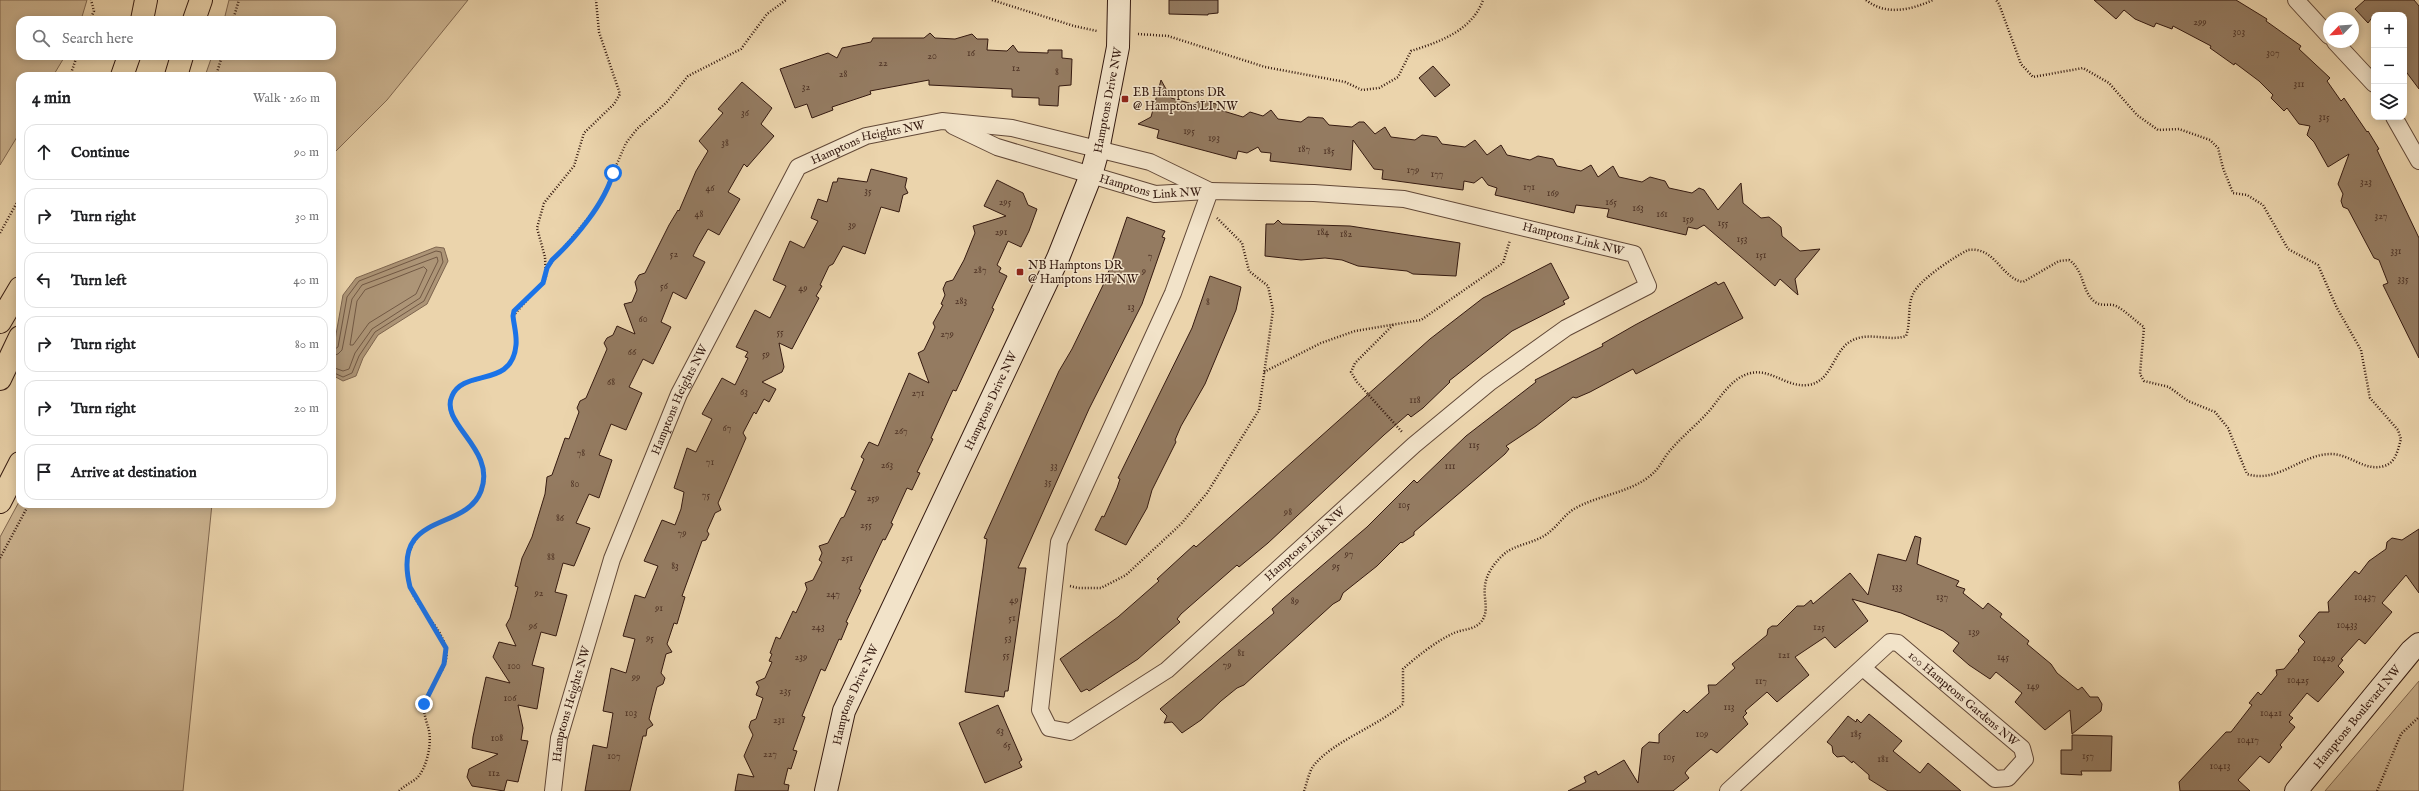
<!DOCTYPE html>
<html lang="en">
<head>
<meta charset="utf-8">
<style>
	body { margin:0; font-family:"IM FELL English",serif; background:#f2f2f2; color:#202124 }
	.controls { position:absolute; right:12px; top:12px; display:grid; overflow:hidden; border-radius:8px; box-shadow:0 2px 10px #0003 }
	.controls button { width:36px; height:36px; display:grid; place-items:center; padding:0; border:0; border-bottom:1px solid #e0e0e0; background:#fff; color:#202124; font:20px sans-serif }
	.compass { position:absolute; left:2323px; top:12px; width:36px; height:36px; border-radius:50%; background:#fff; box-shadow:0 2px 10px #0003; rotate:245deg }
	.stop { position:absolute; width:12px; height:12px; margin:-9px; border:3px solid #1a73e8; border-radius:50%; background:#fff }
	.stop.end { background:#1a73e8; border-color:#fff; box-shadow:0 1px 4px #0008 }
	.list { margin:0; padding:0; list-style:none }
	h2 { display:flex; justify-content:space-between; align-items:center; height:52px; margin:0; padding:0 16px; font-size:17px }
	h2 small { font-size:13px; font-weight:400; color:#757577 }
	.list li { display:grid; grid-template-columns:26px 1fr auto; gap:12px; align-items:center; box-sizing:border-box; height:56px; margin:0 8px 8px; padding:0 8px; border:1px solid #e0e0e0; border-radius:12px }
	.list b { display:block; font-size:15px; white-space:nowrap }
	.list em { font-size:13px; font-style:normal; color:#757577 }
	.icon { flex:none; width:22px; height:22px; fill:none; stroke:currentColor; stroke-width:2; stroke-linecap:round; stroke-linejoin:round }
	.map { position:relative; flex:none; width:2419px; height:791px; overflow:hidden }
	.search { position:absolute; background:#fff; box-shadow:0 2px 10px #0003; left:16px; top:16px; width:320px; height:44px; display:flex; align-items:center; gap:10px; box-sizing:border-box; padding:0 14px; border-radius:12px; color:#757577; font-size:15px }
	.panel { position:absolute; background:#fff; box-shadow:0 2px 10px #0003; left:16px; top:72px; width:320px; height:436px; border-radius:12px }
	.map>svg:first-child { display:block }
</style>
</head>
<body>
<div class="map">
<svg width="2419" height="791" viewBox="0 0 2419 791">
	<rect width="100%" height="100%" fill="#ebd4ac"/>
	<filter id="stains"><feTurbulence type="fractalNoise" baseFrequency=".005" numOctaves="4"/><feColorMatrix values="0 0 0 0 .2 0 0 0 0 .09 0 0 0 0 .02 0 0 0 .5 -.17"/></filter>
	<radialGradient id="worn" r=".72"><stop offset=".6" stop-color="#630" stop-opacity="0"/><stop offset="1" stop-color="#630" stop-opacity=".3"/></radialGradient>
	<g fill="#ccb491" stroke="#806750">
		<path d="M0,0H87L81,20H20V56H65L53,76H20V132L0,165Z"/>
		<path d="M229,0H468L387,100L332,155V76H205L212,56H332V20H224Z"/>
		<path d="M20,500V504H212L183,791H0V537Z"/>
		<path d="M2419,681V791H2325Z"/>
	</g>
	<path fill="#ad9577" stroke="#7d644e" d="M436,247L444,248L448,261L427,304L378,335L363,358L356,376L343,381L332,375V357L343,295L356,278Z"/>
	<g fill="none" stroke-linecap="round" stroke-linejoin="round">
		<g stroke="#715844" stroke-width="1">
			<path d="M424,267L427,270L416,294L369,323L353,345H350L357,301L365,290Z"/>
			<path d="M332,351L338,347L347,297L359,281L436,251L441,252L443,262L424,301L375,332L359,356L352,373L343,377L332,372"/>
			<path d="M332,356L338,354L342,350L352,299L362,285L437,257L438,261L420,298L372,329L355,353L349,369L343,371L332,367"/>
		</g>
	</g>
	<g fill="#947b61" stroke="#351a10">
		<path d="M1169,0H1218V13L1208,14V15L1169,14Z"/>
		<path d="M2094,0H2236L2267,19L2266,21L2301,46L2299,49L2330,78L2327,81L2341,101L2344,98L2367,132L2368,131L2379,149L2377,150L2419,238V358L2383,285L2388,283L2379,260L2374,258L2348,209L2343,207L2341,201L2343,194L2338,184L2349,154L2328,167L2314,142L2307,135L2310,126L2299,124L2287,108L2284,111L2271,98L2273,95L2259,81L2235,63L2234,65L2210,48L2211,46L2173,26L2172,29L2156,23L2154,27L2135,19L2124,10L2116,19Z"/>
		<path d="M2365,0H2414L2419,6V89L2404,69V15H2374L2368,23L2355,9Z"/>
		<path d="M930,33L935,38L955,39L972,34L977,39H988L987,50L1007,51L1013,45L1018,52L1048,53V50H1062V58L1072,59L1071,85L1059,86L1058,106L1039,105V98L1012,97V89L929,85V80L870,91L871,94L832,107L833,110L812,118L807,104L795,108L780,69L828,53L837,58L842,48L871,42L873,38H924Z"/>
		<path d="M1433,66L1450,85L1435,97L1419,78Z"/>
		<path d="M1161,80L1171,98L1193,104L1202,100L1216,104L1220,110L1243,117L1250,112L1263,116L1271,110L1278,119L1301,122L1308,117L1323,118L1329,125L1352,127L1359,122H1364L1375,134L1385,127L1391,137L1415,140L1422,135L1437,137L1442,144L1465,147L1475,140L1487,155L1501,145L1507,155L1530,160L1538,156L1553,159L1557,166L1581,171L1591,165L1598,177L1613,166L1619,177L1642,182L1650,177L1665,181L1669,188L1692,193L1699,188L1704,190L1718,210L1741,183L1743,203L1761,218L1769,217L1774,221L1781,227L1782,236L1800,251L1820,249L1795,279L1798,295L1780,279L1775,286L1704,225L1697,229L1688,227L1686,235L1607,217L1609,209L1576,205L1574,213L1495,195L1497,188L1488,185L1482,177L1474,183L1464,181L1463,190L1382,179L1383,170L1374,169L1353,140L1351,170L1270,161L1271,153L1261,152L1258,147L1247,153L1238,151L1236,159L1206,151L1157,138L1159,130L1138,124L1151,117Z"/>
		<path d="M742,82L772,108L761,124L774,136L747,167L744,164L728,192L740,199L719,235L708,229L698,246L693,256L705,262L686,299L673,292L661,322L671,327L653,364L643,359L629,387L642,393L626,430L611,424L599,455L612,460L599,498L589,494L576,523L590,528L574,566L563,563L555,592L567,595L556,636L541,632L532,665L544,668L537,709L518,705L523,728L521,740L528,741L518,782L507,780L504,791L472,786L467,777L469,769L498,754L472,748L473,737L486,677L510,683L493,657L499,642L516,646L506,625L510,618L518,587L515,586L522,558L532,537L545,494L547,477L552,475L565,438L569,439L579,412L577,408L580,401L586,398L607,349L604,343L607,338L613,335L617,326L635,334L624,304L632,302L637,290L635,282L639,275L645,273L669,225L678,210L679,211L696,171L708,151L699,141L723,113L718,109Z"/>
		<path d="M871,169L907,178L905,187L908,193L903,195L899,212L881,207L865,254L843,246L833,264L829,266L820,285L822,286L816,296L819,298L792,349L779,343L784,367L782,372L762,382L776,389L769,402L764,399L756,414L754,412L743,433L746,438L718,503L721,510L715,513L707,531L709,534L706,540L702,541L682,596L685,597L677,624L674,623L667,644L672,652L666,654L661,673L665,678L663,684L657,687L652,706L649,719L653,725L647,729L646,736H643L630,791H585L593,745L607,748L613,713L603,711L611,668L626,673L635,639L623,636L635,595L645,598L658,566L644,561L662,520L675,525L681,509L684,492L674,488L687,448L696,452L712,419L702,414L722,378L735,385L748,358L745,357L748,352L736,347L755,310L770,318L786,286L773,280L790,241L804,248L818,221L811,218L818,199L827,202L833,182H837L838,178L867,182Z"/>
		<path d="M997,180L1023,193L1028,205L1037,209L1029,231L1021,247L1008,241L997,265L1001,268L999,272L1007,276L992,308L994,309L956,391L953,390L931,438L933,439L917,472L920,473L912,490L907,488L891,523L893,524L885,540L883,539L859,589L861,590L846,622L848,623L841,640L839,639L825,671L821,669L802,716L805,717L793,750L797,751L791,769L788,768L784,784L789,785L788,791H735L738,774L754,777L744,756L753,735L749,727L751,721L756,719L763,698L756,695L759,687L756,682L765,678L772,662L769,661L772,654L770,653L776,637L780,639L793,611L796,613L807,589L805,583L813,580L822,562L819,560L822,553L819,546L828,543L841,518L844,517L856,491L851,489L864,459L861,457L869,442L878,446L909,373L929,383L918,353L924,350L935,327L933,323L943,305L941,304L945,295L943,289L946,282L953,280L964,260L975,233L973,226L1006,216L984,206Z"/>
		<path d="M1127,217L1165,231L1162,237L1165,238L1142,304L1089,409L1018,568H1026L1008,691H1005L1004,697L965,692L983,569L987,539L984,538L1059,371L1072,349L1106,279Z"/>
		<path d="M1278,220L1282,224L1350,226L1460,243L1456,276L1413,274L1407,271L1358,266L1342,260L1325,258L1301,260L1265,256L1266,224H1274Z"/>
		<path d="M1551,263L1569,298L1563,301L1565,304L1512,331L1449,381L1450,382L1423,408L1411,417L1408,414L1384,435L1268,543L1239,567L1237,565L1181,614L1177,619L1180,622L1138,659L1089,691L1087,689L1081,692L1060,659L1118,617L1159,581L1157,579L1194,545L1196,547L1255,495L1430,339L1483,298Z"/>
		<path d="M1210,276L1241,287L1236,310L1205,384L1181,426L1175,440L1176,442L1152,490L1147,508L1126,545L1095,530L1102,516L1104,517L1117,488L1120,479L1118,478L1192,328Z"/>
		<path d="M1716,282L1718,285L1724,282L1743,318L1636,374L1633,369L1590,392L1576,398L1573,397L1536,426L1506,446L1509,449L1505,454L1414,532V535L1402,543L1401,542L1377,566L1343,593L1340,600L1333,604L1244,685L1237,688L1221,701L1201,720L1182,733L1172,722L1164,723L1167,716L1160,709L1274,613L1272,609L1283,599L1367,527L1414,480L1417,483L1466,436L1536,382L1535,380L1603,346L1602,344L1635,325Z"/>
		<path d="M2419,529V593L2406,575L2382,603L2392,612L2365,644L2359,639L2341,659L2343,660L2338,666L2344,672L2318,702L2307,693L2289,715L2293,718L2289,722L2295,727L2280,745L2282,747L2269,763L2260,756L2238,780L2250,791H2180L2179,782L2226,732H2231L2252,705L2249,703L2258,692L2261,695L2277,675L2276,670L2284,669L2299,651L2298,650L2305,642L2299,636L2319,612H2329L2328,602L2355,571L2359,574L2369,561L2386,549L2387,542L2392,538L2402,540Z"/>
		<path d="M1915,536L1921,538L1917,564L1959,581L1956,586L1965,589L1963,593L1983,609L1988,603L2002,614L2000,617L2029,641L2027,644L2051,664L2057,673L2078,690L2082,687L2090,697H2098L2102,704L2101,711L2072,734L2070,710L2045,730L2015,702L2022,693L1996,672L1990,679L1969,665L1953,651L1959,643L1943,631L1901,613L1852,599L1868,621L1835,648L1825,637L1795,657L1809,675L1777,702L1767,692L1745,711L1747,713L1743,717L1748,724L1717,753L1711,749L1688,769L1685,773L1689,778L1673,791H1568L1586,782L1584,777L1596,771L1598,775L1624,760L1638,783L1642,748L1649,742L1659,743V734L1684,710L1687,713L1709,693L1708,685H1716L1735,668L1732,664L1767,635L1768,629L1772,626H1777L1797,606H1804L1811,600L1813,604L1850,573L1868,595L1878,554L1906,561Z"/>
		<path d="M998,705L1022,760L1019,762L1022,767L985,783L959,723Z"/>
		<path d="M1869,714L1902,741L1893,751L1920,773L1928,763L1961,791H1888L1869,779V775L1853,761L1852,763L1844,756L1837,757L1833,753L1832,746L1827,742L1848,716L1856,722L1857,719L1861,723Z"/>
		<path d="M2072,735L2112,736L2111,771H2081L2082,775L2061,774V750H2072Z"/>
	</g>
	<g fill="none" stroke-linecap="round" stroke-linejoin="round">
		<defs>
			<g id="street">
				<path d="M2296,0L2329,36"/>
				<path d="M2335,42L2374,84"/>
				<path d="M2394,117L2419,161"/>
				<path id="s1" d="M953,126L997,147L1155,194L1208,191"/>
				<path d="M1210,191L1314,193L1404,199L1634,254L1648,286L1566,328L1489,383L1414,445L1167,670L1070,732L1049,728L1040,710L1059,542L1173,293Z"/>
				<path id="s2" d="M553,791L559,738L612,559L679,394L798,167L866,136L942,121L1012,128L1150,162L1210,191"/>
				<path id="s3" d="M1728,791L1890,642L1898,643L2022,748L2025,759L2008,778L1995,779L1863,668"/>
			</g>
			<g id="secondary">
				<path id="s4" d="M826,791L844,711L1058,258L1091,175L1098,150L1118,47L1119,0"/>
				<path id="s5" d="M2296,791L2411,651L2419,644"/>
			</g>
			<g id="primary">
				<path d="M142,20L146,0"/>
				<path d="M194,20L201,0"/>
				<path d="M122,76L129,56"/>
				<path d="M176,76L182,56"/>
				<path d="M0,379L20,337"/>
				<path d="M0,502L20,463"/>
			</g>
			<path id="highway" d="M0,322L20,288"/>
		</defs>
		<use href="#street" stroke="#624837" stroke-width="18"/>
		<use href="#secondary" stroke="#351a10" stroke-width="24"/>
		<use href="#primary" stroke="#351a10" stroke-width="24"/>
		<use href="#highway" stroke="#351a10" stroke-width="24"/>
		<g stroke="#351a10" stroke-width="2.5" stroke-dasharray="1 2" stroke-linecap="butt">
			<path d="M992,0L1074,26L1097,31"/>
			<path d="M1866,0C1886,16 1911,10 1933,0"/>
			<path d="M90,20L94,11L91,0"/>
			<path d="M233,20L239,0"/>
			<path d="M1138,34L1168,36L1265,67L1345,82L1362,90L1379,88L1398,77L1411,51C1439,42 1472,31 1483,0"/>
			<path d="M70,76L77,56"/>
			<path d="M216,76L222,56"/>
			<path d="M0,233L20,197"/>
			<path d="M547,268L599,205L626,143L637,129L667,102L688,76L741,49L767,14L786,0"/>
			<path d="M1393,325L1355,363L1351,372L1357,382L1403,433"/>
			<path d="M1264,372L1321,343L1355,331L1421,320L1503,263L1510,240"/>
			<path d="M0,558L29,504"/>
			<path d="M1070,586L1078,588H1101L1126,575L1181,524L1207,493L1259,410L1273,310L1268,286L1249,271L1242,243L1217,218"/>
			<path d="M399,791C404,786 410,783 416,779C427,769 433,741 428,727C426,720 422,708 425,701C430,684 450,668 446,649C440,619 404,603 407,565C412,507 477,530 484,482C489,447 448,429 450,404C452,369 512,390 516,345C517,335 514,326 513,316L546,278L545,257L537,228L544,203L574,166L584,133L614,104L620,94L599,32L596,0"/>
			<path d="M1304,791C1307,783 1309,771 1314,765C1335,740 1377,727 1403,704V669C1416,657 1438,640 1454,633C1463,629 1474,630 1481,622C1490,611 1483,598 1485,586C1486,573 1497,559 1508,551C1520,544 1536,542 1547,534C1557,527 1564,515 1574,509C1598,495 1629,493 1650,476C1659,469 1662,461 1668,453C1681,437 1697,425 1710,410C1719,399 1726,387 1739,378C1767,361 1782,388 1808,385C1832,382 1833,351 1851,341C1869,331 1888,342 1906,336C1911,323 1907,306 1913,294C1919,280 1954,257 1968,250C1995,246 2001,278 2023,282L2059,261L2069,260C2085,271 2081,291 2095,302C2102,307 2109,303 2116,306C2126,311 2135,321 2144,327L2140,374L2144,381L2169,387L2188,401L2215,412L2228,428L2247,474C2278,484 2301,454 2331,454C2350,454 2365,472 2384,466C2396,463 2398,449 2401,439L2398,430L2370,398L2361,350L2337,308L2318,265L2288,249L2263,205L2247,195L2233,193L2223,168L2218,148L2210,140L2179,129L2158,130L2137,115L2109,83L2083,68L2033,77L2021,64L1999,4L1996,0"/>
			<path d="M2377,791L2401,734L2419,717"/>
		</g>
		<use href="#street" stroke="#f2e3c9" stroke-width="16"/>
		<use href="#secondary" stroke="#f2e3c9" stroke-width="22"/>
		<use href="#primary" stroke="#ebd4ac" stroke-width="22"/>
		<use href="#highway" stroke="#ebd4ac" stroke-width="22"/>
	</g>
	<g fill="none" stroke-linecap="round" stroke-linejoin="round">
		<path stroke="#1a73e8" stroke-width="5" d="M424,704L444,664L446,648L410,587C391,510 465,533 481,491C497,449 439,424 452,396C464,368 512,389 516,345C517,335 514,326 513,316L514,311L543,283L547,268L552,260C575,239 605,203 613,173"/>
	</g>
	<g fill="#8f2418" stroke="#f2e3c9" stroke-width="1.5">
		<rect x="1121" y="95" width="8" height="8" rx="2"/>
		<rect x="1016" y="268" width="8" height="8" rx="2"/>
	</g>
	<g text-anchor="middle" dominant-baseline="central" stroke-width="3" stroke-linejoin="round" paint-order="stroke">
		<g font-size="10" fill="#4d3224">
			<text x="2200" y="22">299</text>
			<text x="2239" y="32">303</text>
			<text x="971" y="53">16</text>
			<text x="2273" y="53">307</text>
			<text x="932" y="56">20</text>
			<text x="883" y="63">22</text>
			<text x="1016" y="68">12</text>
			<text x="1057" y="72">8</text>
			<text x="843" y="74">28</text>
			<text x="2299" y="84">311</text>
			<text x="806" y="87">32</text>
			<text x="745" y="113">36</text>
			<text x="2324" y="117">315</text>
			<text x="1189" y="131">195</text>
			<text x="1214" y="138">193</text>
			<text x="725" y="143">38</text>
			<text x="1304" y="149">187</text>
			<text x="1329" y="151">185</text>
			<text x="1413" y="170">179</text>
			<text x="1437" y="174">177</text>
			<text x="2366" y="182">323</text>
			<text x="1529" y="187">171</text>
			<text x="710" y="188">46</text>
			<text x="868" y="191">35</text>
			<text x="1553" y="193">169</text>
			<text x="1005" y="202">295</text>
			<text x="1611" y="202">165</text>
			<text x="1638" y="208">163</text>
			<text x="699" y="214">48</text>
			<text x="1662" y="214">161</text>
			<text x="2381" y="216">327</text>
			<text x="1688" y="219">159</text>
			<text x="1723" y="223">155</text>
			<text x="852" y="225">39</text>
			<text x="1001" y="232">291</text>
			<text x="1323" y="232">184</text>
			<text x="1346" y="234">182</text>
			<text x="1742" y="239">153</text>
			<text x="2396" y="251">331</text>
			<text x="674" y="254">52</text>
			<text x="1761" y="255">151</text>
			<text x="1150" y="256">7</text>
			<text x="980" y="270">287</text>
			<text x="1144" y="271">9</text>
			<text x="2403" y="279">335</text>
			<text x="664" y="286">56</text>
			<text x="803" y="288">49</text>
			<text x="961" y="301">283</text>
			<text x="1208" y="302">8</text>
			<text x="1131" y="307">13</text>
			<text x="643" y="319">60</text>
			<text x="780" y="332">55</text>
			<text x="947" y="334">279</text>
			<text x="632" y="352">66</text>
			<text x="766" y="354">59</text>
			<text x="611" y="382">68</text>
			<text x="744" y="392">63</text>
			<text x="918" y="393">271</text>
			<text x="1415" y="400">118</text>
			<text x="727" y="428">67</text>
			<text x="901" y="431">267</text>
			<text x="1474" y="445">115</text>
			<text x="581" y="453">78</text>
			<text x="710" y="462">71</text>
			<text x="887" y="465">263</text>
			<text x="1054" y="466">33</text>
			<text x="1450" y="466">111</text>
			<text x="1048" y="482">35</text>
			<text x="575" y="484">80</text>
			<text x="706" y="495">75</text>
			<text x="873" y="498">259</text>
			<text x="1404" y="505">105</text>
			<text x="1288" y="512">98</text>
			<text x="560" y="518">86</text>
			<text x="866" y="525">255</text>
			<text x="682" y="533">79</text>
			<text x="1349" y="554">97</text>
			<text x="551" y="557">88</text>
			<text x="847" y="558">251</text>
			<text x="675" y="566">83</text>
			<text x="1336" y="566">95</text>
			<text x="1897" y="587">133</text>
			<text x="539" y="593">92</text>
			<text x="833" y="594">247</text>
			<text x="1942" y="597">137</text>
			<text x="2365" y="597">10437</text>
			<text x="1014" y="600">49</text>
			<text x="1295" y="601">89</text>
			<text x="659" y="608">91</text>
			<text x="1012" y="618">51</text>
			<text x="2347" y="625">10433</text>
			<text x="533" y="626">96</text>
			<text x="818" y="627">243</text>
			<text x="1819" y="627">125</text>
			<text x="1974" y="632">139</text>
			<text x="650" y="638">95</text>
			<text x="1008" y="638">53</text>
			<text x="1241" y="653">81</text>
			<text x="1006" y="655">55</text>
			<text x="1784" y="655">121</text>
			<text x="801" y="657">239</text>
			<text x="2003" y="657">145</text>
			<text x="2324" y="658">10429</text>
			<text x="1227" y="665">79</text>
			<text x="514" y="666">100</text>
			<text x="636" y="677">99</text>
			<text x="2298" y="680">10425</text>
			<text x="1761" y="681">117</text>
			<text x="2033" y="686">149</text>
			<text x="785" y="691">235</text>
			<text x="510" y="698">106</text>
			<text x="1729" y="707">113</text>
			<text x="631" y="713">103</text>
			<text x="2271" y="713">10421</text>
			<text x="779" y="720">231</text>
			<text x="1000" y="731">63</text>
			<text x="1702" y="734">109</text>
			<text x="1856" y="734">185</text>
			<text x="497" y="738">108</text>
			<text x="2248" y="740">10417</text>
			<text x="1007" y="745">65</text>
			<text x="770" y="754">227</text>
			<text x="614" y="756">107</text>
			<text x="2088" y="756">157</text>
			<text x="1669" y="757">105</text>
			<text x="1883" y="759">181</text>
			<text x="2220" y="766">10413</text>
			<text x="494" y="773">112</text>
		</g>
		<g font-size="12" fill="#351a10" stroke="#f2e3c9" text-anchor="start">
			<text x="1133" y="92">EB Hamptons DR<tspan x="1133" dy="14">@ Hamptons LI NW</tspan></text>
			<text x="1028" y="265">NB Hamptons DR<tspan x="1028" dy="14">@ Hamptons HT NW</tspan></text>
		</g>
		<g font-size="12" fill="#351a10" stroke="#f2e3c9">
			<text stroke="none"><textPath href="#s4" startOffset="749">Hamptons Drive NW</textPath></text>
			<text stroke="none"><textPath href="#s2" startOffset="749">Hamptons Heights NW</textPath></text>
			<text stroke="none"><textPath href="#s1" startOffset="208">Hamptons Link NW</textPath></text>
			<text transform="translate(1573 239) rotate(14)">Hamptons Link NW</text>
			<text stroke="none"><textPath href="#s2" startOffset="413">Hamptons Heights NW</textPath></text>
			<text stroke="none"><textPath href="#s4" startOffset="425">Hamptons Drive NW</textPath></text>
			<text transform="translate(1305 544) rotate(-42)">Hamptons Link NW</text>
			<text stroke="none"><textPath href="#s4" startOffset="101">Hamptons Drive NW</textPath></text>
			<text stroke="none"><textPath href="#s3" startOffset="314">100 Hamptons Gardens NW</textPath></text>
			<text stroke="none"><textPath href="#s2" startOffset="89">Hamptons Heights NW</textPath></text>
			<text stroke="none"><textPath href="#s5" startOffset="96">Hamptons Boulevard NW</textPath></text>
		</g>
	</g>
	<rect width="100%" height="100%" filter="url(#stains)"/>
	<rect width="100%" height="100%" fill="url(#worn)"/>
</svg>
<div class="controls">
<button>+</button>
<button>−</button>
<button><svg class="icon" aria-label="layers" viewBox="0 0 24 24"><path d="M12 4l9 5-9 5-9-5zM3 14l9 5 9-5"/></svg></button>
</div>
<svg class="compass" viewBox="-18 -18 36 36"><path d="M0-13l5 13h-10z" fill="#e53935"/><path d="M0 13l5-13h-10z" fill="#757577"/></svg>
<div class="stop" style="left:613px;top:173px"></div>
<div class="stop end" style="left:424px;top:704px"></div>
<div class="search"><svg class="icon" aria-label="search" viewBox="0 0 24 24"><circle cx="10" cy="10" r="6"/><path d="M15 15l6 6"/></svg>Search here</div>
<section class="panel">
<h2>4 min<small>Walk · 260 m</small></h2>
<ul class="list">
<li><svg class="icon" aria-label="ahead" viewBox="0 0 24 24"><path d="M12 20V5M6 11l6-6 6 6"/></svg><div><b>Continue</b></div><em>90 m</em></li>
<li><svg class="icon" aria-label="right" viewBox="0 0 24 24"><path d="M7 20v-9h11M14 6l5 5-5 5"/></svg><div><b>Turn right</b></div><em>30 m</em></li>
<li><svg class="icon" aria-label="left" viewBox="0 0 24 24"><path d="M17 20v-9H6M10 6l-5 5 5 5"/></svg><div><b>Turn left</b></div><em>40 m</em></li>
<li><svg class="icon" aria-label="right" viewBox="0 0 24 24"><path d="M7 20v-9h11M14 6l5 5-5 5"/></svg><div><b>Turn right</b></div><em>80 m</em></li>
<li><svg class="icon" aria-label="right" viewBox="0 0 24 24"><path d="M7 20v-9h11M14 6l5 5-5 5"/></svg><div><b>Turn right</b></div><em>20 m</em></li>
<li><svg class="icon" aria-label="arrive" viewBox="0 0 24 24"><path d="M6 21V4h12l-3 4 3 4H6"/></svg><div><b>Arrive at destination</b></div></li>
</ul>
</section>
</div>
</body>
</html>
